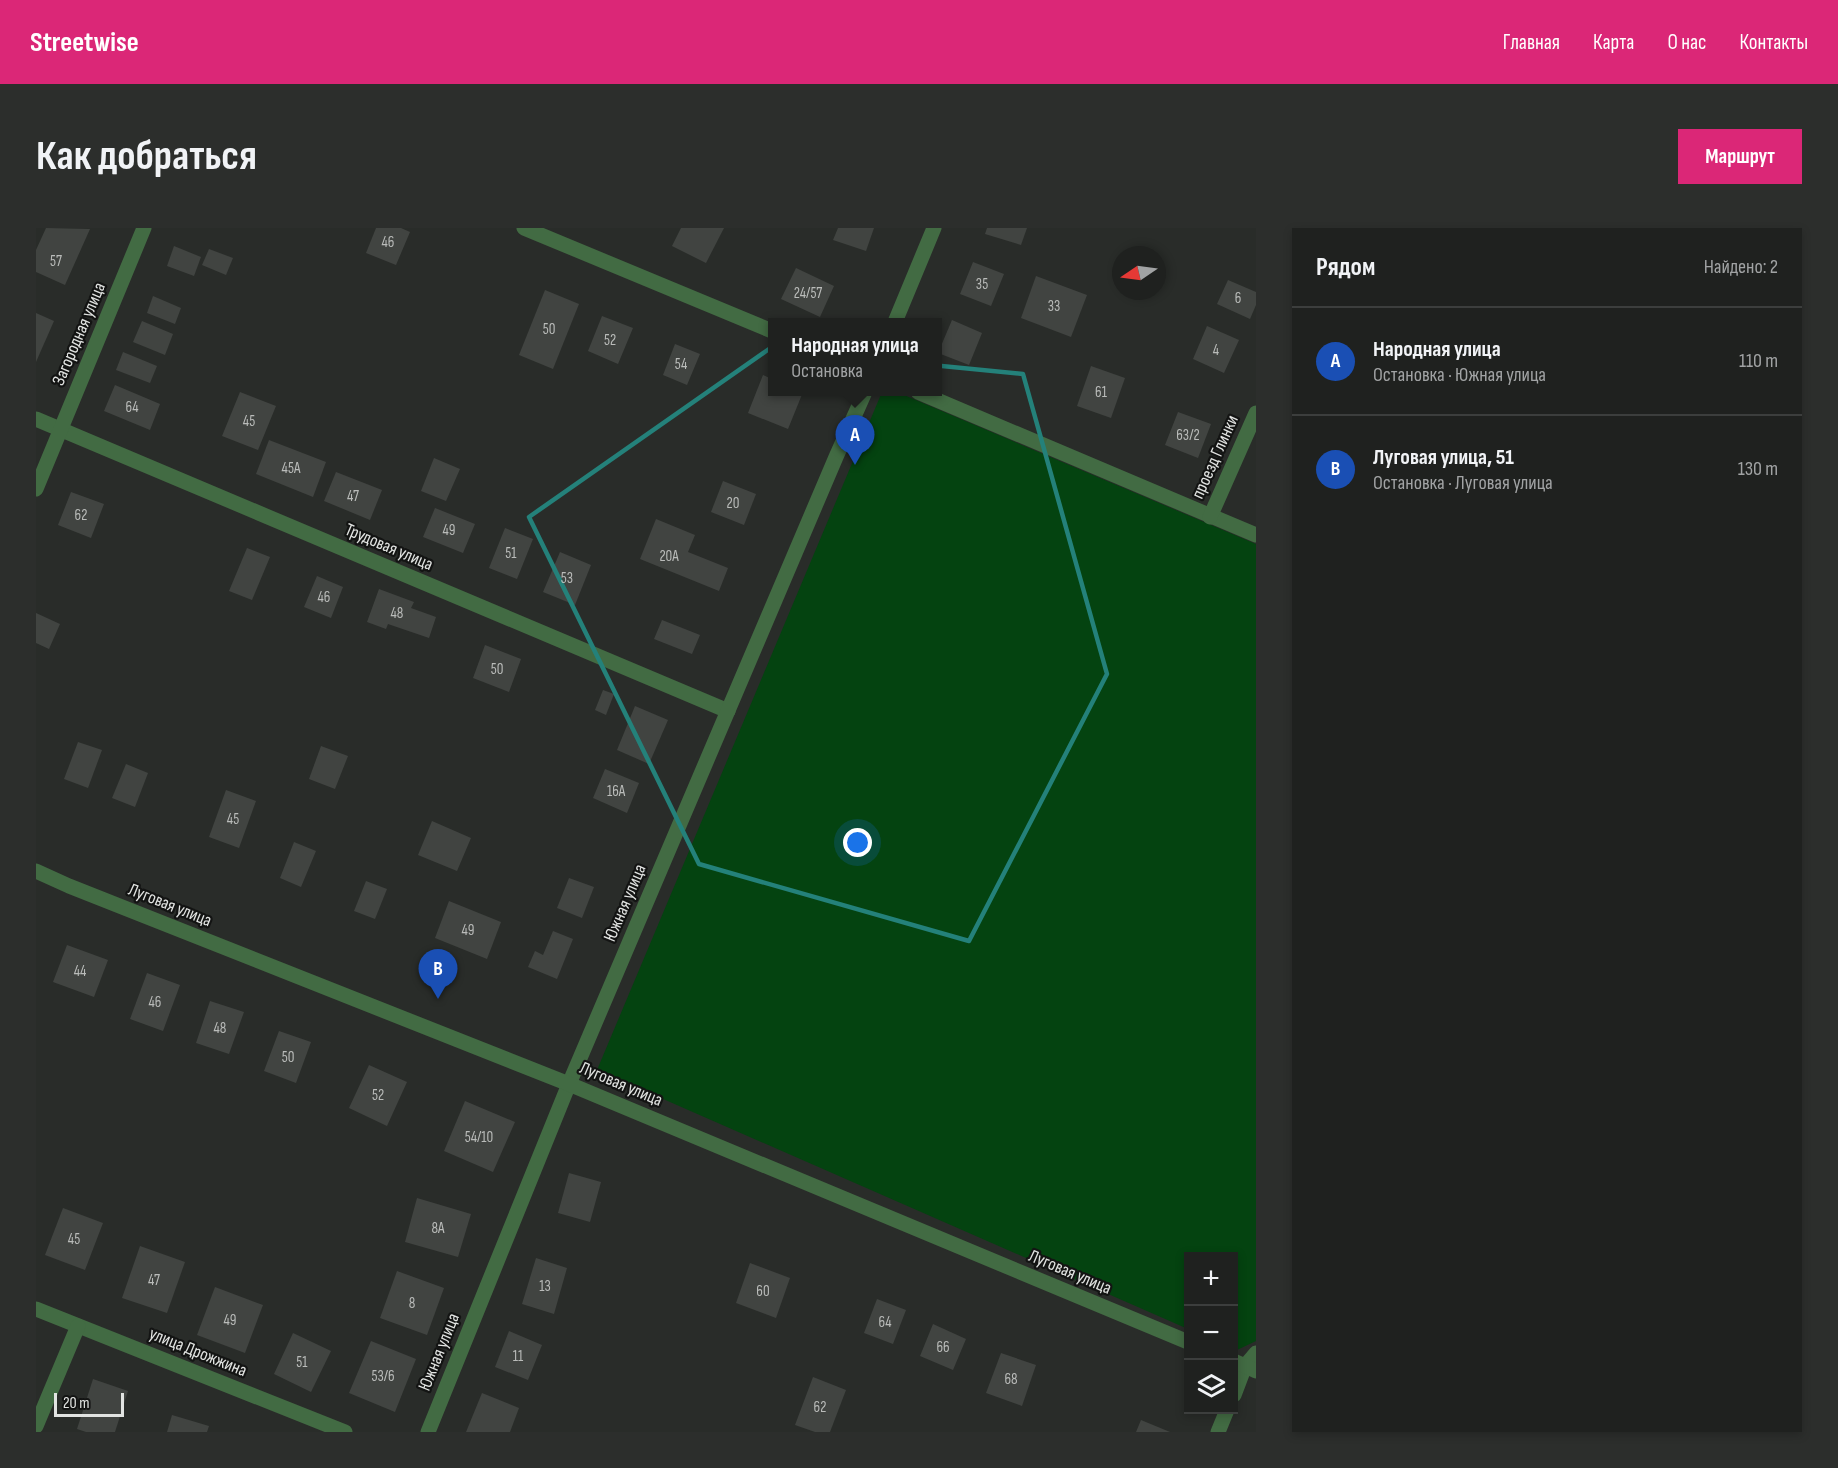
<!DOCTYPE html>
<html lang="ru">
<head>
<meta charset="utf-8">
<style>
	body { margin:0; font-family:"Sofia Sans Condensed",sans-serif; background:#2c2e2c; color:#f1f3f6 }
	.controls { position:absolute; right:18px; bottom:18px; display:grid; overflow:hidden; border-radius:0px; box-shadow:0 3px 9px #0003 }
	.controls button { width:54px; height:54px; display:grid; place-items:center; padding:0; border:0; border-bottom:2px solid #3c3e3d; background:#1f211f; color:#f1f3f6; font:30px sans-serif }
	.compass { position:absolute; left:1076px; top:18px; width:54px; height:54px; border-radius:50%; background:#1f211f; box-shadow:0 3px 9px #0003; rotate:257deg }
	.scale { position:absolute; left:18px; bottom:15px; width:70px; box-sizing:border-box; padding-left:6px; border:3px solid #e2e4e2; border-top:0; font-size:16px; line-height:21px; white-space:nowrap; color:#e2e4e2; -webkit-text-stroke:4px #131413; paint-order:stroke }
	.you { position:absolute; left:822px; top:615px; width:21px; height:21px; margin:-15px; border:4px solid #fff; border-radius:50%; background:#1a73e8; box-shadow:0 0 0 9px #1a73e833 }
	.badge { display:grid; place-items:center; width:39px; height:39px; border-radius:50%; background:#db2777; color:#fff; font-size:20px; font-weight:700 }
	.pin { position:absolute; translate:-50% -50px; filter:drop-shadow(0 2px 3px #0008) }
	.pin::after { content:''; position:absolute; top:32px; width:21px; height:18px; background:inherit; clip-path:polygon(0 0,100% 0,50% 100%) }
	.popup { position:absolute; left:732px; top:90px; width:174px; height:78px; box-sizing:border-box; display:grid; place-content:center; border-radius:0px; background:#1f211f; filter:drop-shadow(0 2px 4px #0005); font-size:20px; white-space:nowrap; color:#a1a3a4 }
	.popup b { font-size:22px; color:#f1f3f6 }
	.popup::after { content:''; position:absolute; left:50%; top:100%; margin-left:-12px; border:12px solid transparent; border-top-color:#1f211f }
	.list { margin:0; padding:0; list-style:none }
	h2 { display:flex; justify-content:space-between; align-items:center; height:78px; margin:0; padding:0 24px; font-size:26px }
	h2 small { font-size:20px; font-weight:400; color:#a1a3a4 }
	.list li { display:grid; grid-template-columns:39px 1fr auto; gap:18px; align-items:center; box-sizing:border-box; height:108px; padding:0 24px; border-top:2px solid #3c3e3d }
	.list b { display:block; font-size:22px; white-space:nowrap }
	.list p { margin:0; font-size:20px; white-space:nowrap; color:#a1a3a4 }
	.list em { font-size:20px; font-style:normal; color:#a1a3a4 }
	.icon { flex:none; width:33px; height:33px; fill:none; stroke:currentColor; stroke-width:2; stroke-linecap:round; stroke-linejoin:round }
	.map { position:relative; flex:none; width:1220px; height:1204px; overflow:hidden; border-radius:0px }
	header { display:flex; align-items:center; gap:36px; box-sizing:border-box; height:84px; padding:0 30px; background:#db2777; color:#fff }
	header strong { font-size:28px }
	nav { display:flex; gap:33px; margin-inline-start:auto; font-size:21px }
	.intro { display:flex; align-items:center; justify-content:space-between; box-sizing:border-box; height:144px; padding:0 36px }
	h1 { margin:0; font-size:42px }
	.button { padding:15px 27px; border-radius:0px; background:#db2777; color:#fff; font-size:21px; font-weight:700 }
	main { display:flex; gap:36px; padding:0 36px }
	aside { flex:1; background:#1f211f; border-radius:0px; box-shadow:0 3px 9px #0003 }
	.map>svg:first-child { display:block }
</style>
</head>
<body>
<header>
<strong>Streetwise</strong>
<nav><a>Главная</a><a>Карта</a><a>О нас</a><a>Контакты</a></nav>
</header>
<div class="intro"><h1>Как добраться</h1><a class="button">Маршрут</a></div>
<main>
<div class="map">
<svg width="1220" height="1204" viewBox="0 0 1220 1204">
	<rect width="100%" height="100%" fill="#292c29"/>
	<path fill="#044310" d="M846,164H861L1220,316V1113L1201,1122L1198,1120V1028H1152V1101L561,842Z"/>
	<g fill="#414441">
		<path d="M10,0L54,1L29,57L0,44V22Z"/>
		<path d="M340,0H365L374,4L360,37L330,25Z"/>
		<path d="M645,0H688L670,35L636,18Z"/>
		<path d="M802,0H838L830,23L797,12Z"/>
		<path d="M951,0H991L985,17L949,6Z"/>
		<path d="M138,18L165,29L158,48L131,38Z"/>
		<path d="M173,21L197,30L190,47L166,37Z"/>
		<path d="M937,34L968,46L955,78L924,66Z"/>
		<path d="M760,40L798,58L784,89L745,71Z"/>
		<path d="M1000,48L1051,67L1035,109L985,90Z"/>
		<path d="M1192,52L1220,64V77L1214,91L1181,76Z"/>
		<path d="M509,62L543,76L517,141L483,127Z"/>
		<path d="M117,68L145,80L139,96L111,85Z"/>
		<path d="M0,85L18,93L0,134Z"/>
		<path d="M566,88L597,100L582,136L552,123Z"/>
		<path d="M916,92L946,105L933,137L902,125Z"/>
		<path d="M106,93L137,106L129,127L97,114Z"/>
		<path d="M1171,98L1203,112L1188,145L1157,131Z"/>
		<path d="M639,116L664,126L651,157L627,147Z"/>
		<path d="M87,124L121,138L114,155L80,142Z"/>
		<path d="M1055,138L1089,150L1075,190L1041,178Z"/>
		<path d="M727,147L736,151V164H767L752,201L712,185Z"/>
		<path d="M79,157L124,176L114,202L68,183Z"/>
		<path d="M204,164L240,178L222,222L186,208Z"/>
		<path d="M1142,184L1175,196L1162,230L1129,217Z"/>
		<path d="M233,212L290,234L277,269L220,246Z"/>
		<path d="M398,230L424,241L410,273L385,263Z"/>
		<path d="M300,244L346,262L334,292L288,273Z"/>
		<path d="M687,253L720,266L708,297L675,284Z"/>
		<path d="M35,264L68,276L55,310L22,297Z"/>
		<path d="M399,280L439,296L427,325L387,309Z"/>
		<path d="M620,291L659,307L652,324L692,340L683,363L604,331Z"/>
		<path d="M469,300L497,311L481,351L453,340Z"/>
		<path d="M211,320L234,329L216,372L193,363Z"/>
		<path d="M524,324L555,337L539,377L507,364Z"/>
		<path d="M281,348L307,359L295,390L268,379Z"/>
		<path d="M343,361L378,374L375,380L400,389L393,410L352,396L350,401L331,394Z"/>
		<path d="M0,385L24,396L13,421L0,415Z"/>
		<path d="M626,392L664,407L656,426L618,411Z"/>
		<path d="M449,417L485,431L473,464L437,450Z"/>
		<path d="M567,462L578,466L570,487L559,482Z"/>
		<path d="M599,478L632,492L613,536L581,522Z"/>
		<path d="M42,514L66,522L52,560L28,551Z"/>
		<path d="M285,518L312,528L299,561L273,551Z"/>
		<path d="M90,536L112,545L99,579L76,570Z"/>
		<path d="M569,541L603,555L591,585L557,570Z"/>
		<path d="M190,562L220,573L203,620L173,609Z"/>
		<path d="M396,593L435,610L421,643L382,627Z"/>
		<path d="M258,614L280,623L265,659L244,650Z"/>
		<path d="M533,650L558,659L546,690L521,680Z"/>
		<path d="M330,653L351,661L339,691L318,683Z"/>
		<path d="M413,673L465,694L451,731L399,710Z"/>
		<path d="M517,703L537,711L521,751L492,739L499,723L507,727Z"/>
		<path d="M31,717L72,732L58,769L17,754Z"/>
		<path d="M111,745L144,757L127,803L94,791Z"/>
		<path d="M174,773L208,784L193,826L160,815Z"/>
		<path d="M243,803L275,814L260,855L228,843Z"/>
		<path d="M333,837L371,854L351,898L313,880Z"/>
		<path d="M429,873L479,894L457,944L408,923Z"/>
		<path d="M533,945L565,954L554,994L522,985Z"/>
		<path d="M381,970L435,986L422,1029L369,1014Z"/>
		<path d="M27,980L67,995L49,1042L9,1027Z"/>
		<path d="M104,1018L149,1034L131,1085L86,1070Z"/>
		<path d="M500,1030L531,1040L518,1086L486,1076Z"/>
		<path d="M714,1035L754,1050L740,1090L700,1075Z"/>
		<path d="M361,1043L408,1060L391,1107L344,1090Z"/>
		<path d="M179,1059L227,1077L209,1125L161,1107Z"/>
		<path d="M841,1071L870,1082L857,1116L828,1105Z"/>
		<path d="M897,1096L930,1111L917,1142L884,1128Z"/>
		<path d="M473,1103L506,1117L492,1152L459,1139Z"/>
		<path d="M257,1105L295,1123L275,1164L238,1146Z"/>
		<path d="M335,1113L380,1131L359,1184L313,1165Z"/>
		<path d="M965,1125L1000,1137L986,1178L950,1165Z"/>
		<path d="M777,1149L810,1162L794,1204H779L759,1197Z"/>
		<path d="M57,1151L92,1163L79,1204H50L41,1201Z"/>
		<path d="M446,1165L483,1180L474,1204H430Z"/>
		<path d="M136,1187L173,1198L171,1204H131Z"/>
		<path d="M1105,1192L1134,1204H1100Z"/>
	</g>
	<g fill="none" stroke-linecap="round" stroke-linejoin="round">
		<g stroke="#426b43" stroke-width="15">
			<path d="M488,0L736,103"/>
			<path d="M859,94L898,0"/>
			<path d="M882,164L1220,307"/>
			<path d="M0,191L692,483"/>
			<path d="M0,261L108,0"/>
			<path d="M1174,289L1220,185"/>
			<path d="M0,1081L309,1204"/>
			<path d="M1198,1167L1209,1138L1220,1125"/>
			<path d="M0,1198L42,1098"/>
			<path d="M392,1204L533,856L800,229L829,164"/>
			<path d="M1182,1204L1191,1182"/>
		</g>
		<g stroke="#426b43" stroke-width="15">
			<path d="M0,643L33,658L533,856L1152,1114"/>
			<path d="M1198,1133L1220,1143"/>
		</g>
	</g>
	<path fill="none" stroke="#24817a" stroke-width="4.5" stroke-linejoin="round" d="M733,121L987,146L1071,446L933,713L663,636L493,289Z"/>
	<g text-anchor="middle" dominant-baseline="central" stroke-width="4.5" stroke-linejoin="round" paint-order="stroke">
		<g font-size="15" fill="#babcba">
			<text x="352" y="14">46</text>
			<text x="20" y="33">57</text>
			<text x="946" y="56">35</text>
			<text x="772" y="65">24/57</text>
			<text x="1202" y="70">6</text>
			<text x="1018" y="78">33</text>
			<text x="513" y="101">50</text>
			<text x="574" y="112">52</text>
			<text x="1180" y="122">4</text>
			<text x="645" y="136">54</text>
			<text x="1065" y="164">61</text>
			<text x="96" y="179">64</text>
			<text x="213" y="193">45</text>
			<text x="1152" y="207">63/2</text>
			<text x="255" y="240">45А</text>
			<text x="317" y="268">47</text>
			<text x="697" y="275">20</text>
			<text x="45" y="287">62</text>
			<text x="413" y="302">49</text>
			<text x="475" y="325">51</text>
			<text x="633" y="328">20А</text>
			<text x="531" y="350">53</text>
			<text x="288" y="369">46</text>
			<text x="361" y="385">48</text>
			<text x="461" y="441">50</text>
			<text x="580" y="563">16А</text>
			<text x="197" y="591">45</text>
			<text x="432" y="702">49</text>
			<text x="44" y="743">44</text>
			<text x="119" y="774">46</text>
			<text x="184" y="800">48</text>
			<text x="252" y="829">50</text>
			<text x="342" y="867">52</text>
			<text x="443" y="909">54/10</text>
			<text x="402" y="1000">8А</text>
			<text x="38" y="1011">45</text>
			<text x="118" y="1052">47</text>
			<text x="509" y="1058">13</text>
			<text x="727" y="1063">60</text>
			<text x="376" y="1075">8</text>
			<text x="194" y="1092">49</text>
			<text x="849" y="1094">64</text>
			<text x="907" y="1119">66</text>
			<text x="482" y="1128">11</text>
			<text x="266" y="1134">51</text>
			<text x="347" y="1148">53/6</text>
			<text x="975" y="1151">68</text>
			<text x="784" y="1179">62</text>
		</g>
		<g font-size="18" fill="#e2e4e2" stroke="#131413">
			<text transform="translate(43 106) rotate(-67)">Загородная улица</text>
			<text transform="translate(1179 229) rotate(-66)">проезд Глинки</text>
			<text transform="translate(353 319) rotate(23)">Трудовая улица</text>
			<text transform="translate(589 675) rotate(-67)">Южная улица</text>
			<text transform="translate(134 677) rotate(22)">Луговая улица</text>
			<text transform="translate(585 856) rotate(23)">Луговая улица</text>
			<text transform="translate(1034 1044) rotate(23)">Луговая улица</text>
			<text transform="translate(162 1124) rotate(22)">улица Дрожжина</text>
			<text transform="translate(403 1124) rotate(-68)">Южная улица</text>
		</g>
	</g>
</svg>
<div class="controls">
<button>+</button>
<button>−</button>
<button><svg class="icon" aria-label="layers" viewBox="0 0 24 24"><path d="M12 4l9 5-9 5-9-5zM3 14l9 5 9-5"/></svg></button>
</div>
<svg class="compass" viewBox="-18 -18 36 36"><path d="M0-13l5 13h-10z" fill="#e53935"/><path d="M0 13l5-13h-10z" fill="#a1a3a4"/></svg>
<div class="scale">20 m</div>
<div class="you"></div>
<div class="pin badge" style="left:819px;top:237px;background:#1a4fb4">A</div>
<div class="popup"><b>Народная улица</b>Остановка</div>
<div class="pin badge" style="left:402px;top:771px;background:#1a4fb4">B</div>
</div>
<aside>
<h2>Рядом<small>Найдено: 2</small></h2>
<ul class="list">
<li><span class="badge" style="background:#1a4fb4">A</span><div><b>Народная улица</b><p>Остановка · Южная улица</p></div><em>110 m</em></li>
<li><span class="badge" style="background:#1a4fb4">B</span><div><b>Луговая улица, 51</b><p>Остановка · Луговая улица</p></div><em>130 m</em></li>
</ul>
</aside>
</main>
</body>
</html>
